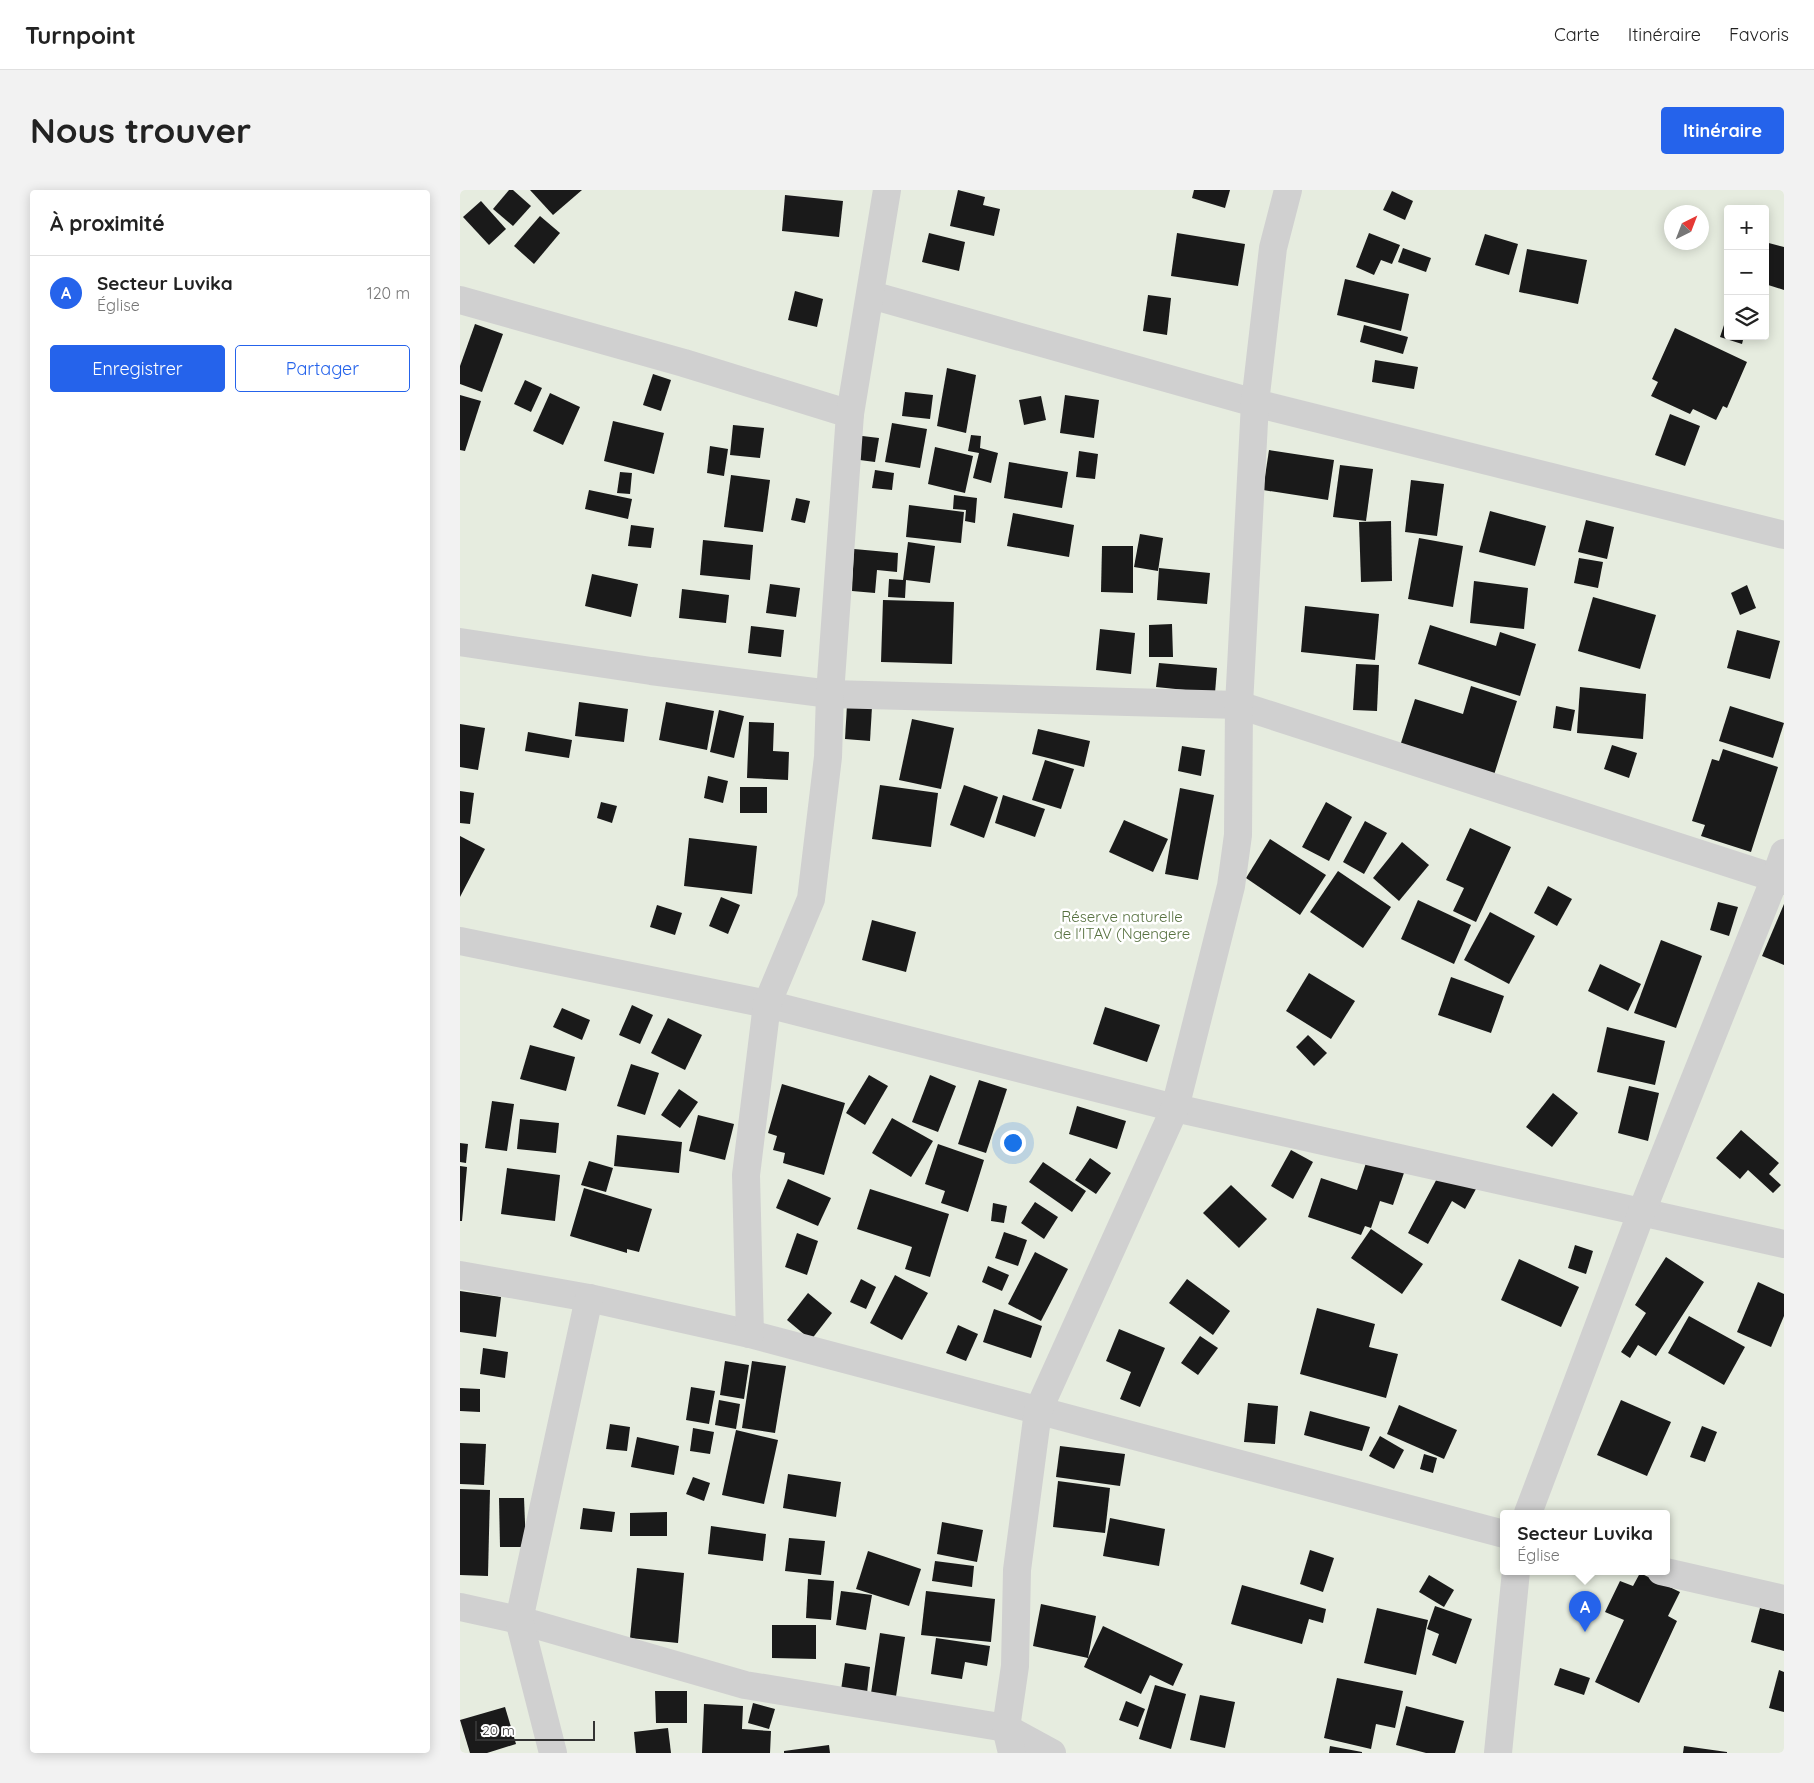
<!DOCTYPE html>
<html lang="fr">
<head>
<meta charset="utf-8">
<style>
	body { margin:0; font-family:Quicksand,sans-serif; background:#f2f2f2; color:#222 }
	.controls { position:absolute; right:15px; top:15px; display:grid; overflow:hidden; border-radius:5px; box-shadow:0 2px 12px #0003 }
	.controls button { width:45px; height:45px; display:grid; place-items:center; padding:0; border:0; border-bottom:1px solid #e0e0e0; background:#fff; color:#222; font:25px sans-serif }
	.compass { position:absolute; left:1204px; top:15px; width:45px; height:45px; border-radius:50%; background:#fff; box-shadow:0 2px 12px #0003; rotate:42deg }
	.scale { position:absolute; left:15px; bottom:12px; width:120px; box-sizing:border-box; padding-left:5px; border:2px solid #333; border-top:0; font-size:14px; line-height:18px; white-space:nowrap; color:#333; -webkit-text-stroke:4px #fff; paint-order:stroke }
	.you { position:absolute; left:552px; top:952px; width:18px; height:18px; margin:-12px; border:4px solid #fff; border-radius:50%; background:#1a73e8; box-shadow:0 0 0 8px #1a73e833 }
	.badge { display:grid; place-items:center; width:32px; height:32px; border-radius:50%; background:#2563eb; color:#fff; font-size:16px; font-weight:700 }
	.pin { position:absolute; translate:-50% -41px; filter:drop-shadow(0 1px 2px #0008) }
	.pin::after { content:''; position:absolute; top:26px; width:18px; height:15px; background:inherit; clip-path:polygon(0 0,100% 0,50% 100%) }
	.popup { position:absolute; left:1040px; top:1320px; width:170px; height:65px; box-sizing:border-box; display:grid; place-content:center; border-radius:5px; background:#fff; filter:drop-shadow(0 1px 4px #0005); font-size:16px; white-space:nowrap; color:#767676 }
	.popup b { font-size:19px; color:#222 }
	.popup::after { content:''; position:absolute; left:50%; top:100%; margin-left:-10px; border:10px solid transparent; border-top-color:#fff }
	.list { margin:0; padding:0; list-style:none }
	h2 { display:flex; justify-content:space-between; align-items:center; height:65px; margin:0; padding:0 20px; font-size:21px }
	h2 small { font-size:16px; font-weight:400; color:#767676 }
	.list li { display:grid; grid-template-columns:32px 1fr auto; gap:15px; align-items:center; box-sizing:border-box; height:75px; padding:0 20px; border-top:1px solid #e0e0e0 }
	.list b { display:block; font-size:19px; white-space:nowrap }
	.list p { margin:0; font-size:16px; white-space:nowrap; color:#767676 }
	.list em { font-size:16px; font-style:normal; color:#767676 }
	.actions { display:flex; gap:10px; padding:15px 20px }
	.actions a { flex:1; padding:11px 0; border:1px solid #2563eb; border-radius:5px; text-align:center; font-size:18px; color:#2563eb }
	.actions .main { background:#2563eb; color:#fff }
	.icon { flex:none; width:28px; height:28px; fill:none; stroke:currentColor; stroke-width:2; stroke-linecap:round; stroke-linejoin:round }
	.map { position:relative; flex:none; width:1324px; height:1563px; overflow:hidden; border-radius:5px }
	header { display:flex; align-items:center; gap:30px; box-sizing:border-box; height:70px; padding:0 25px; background:#fff; border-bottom:1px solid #e0e0e0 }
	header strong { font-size:24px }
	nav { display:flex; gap:28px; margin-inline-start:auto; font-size:18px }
	.intro { display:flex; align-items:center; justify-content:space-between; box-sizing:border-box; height:120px; padding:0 30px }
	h1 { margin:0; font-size:35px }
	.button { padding:12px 22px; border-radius:5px; background:#2563eb; color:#fff; font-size:18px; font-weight:700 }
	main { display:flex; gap:30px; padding:0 30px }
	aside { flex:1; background:#fff; border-radius:5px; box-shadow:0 2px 12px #0003 }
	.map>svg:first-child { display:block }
</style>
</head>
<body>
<header>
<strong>Turnpoint</strong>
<nav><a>Carte</a><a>Itinéraire</a><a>Favoris</a></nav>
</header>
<div class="intro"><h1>Nous trouver</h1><a class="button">Itinéraire</a></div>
<main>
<aside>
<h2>À proximité<small></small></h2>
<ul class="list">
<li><span class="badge">A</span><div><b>Secteur Luvika</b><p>Église</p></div><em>120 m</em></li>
</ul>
<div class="actions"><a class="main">Enregistrer</a><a>Partager</a></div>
</aside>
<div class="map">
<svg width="1324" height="1563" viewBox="0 0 1324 1563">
	<rect width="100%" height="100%" fill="#fff"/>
	<path fill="#e6ecdf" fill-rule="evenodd" d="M0,0H1324V1563H0ZM1268,19H1305V146H1268ZM1212,22H1242V52H1212ZM1044,1323H1206V1381H1044Z"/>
	<g fill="#1a1a1a">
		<path d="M49,0H53L71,16L53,36L33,19Z"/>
		<path d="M70,0H122L93,25Z"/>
		<path d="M498,0L525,7L523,15L540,19L534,46L490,36Z"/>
		<path d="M734,0H770L765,18L732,8Z"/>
		<path d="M932,1L953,11L945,30L923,20Z"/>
		<path d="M325,5L383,11L379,47L322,41Z"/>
		<path d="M21,11L46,39L29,55L3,27Z"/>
		<path d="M80,26L100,43L74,74L54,56Z"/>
		<path d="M469,43L505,52L499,81L462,72Z"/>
		<path d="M717,43L785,54L778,96L711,86Z"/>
		<path d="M909,43L940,55L932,74L921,70L914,85L896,77Z"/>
		<path d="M1025,44L1058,54L1049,85L1015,75Z"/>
		<path d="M1305,52L1324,57V100L1305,94Z"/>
		<path d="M943,58L971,68L966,82L938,72Z"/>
		<path d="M1067,59L1127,70L1118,114L1059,102Z"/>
		<path d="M885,89L949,104L941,141L877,125Z"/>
		<path d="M335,101L363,109L357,137L328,130Z"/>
		<path d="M688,105L711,108L707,145L683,141Z"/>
		<path d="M1267,126L1268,146H1284L1282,154L1260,147Z"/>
		<path d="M15,134L43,144L22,202L0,194V176Z"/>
		<path d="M904,135L948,147L943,164L900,152Z"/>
		<path d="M1215,138L1287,172L1267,218L1263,216L1256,230L1233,219L1230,224L1191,206L1198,192L1192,189Z"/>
		<path d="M915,170L958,177L954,199L912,192Z"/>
		<path d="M487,178L516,185L506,243L477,236Z"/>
		<path d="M193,184L211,190L201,221L183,215Z"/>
		<path d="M65,190L82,198L71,222L54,214Z"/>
		<path d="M445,202L473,205L470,229L442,226Z"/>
		<path d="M90,203L120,217L103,255L73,241Z"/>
		<path d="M0,205L21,211L5,261L0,260Z"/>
		<path d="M605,205L639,210L634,248L600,243Z"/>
		<path d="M581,206L586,230L564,235L559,210Z"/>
		<path d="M1210,224L1240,236L1225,276L1195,265Z"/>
		<path d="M153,231L204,243L194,284L144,271Z"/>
		<path d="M432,233L467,239L460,278L425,272Z"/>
		<path d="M273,235L304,238L300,268L270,265Z"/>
		<path d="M394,245L419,248L415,272L392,269Z"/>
		<path d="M511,245L521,246L520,258L538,263L531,293L513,288L519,263L508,261Z"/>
		<path d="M250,256L268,259L264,286L247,283Z"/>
		<path d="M475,257L513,266L505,303L468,294Z"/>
		<path d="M809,260L874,270L868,310L803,300Z"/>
		<path d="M619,261L638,264L635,289L616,287Z"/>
		<path d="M549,272L608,282L602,318L544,308Z"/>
		<path d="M880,275L913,279L906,331L873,327Z"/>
		<path d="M415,280L434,283L432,300L412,298Z"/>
		<path d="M160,282L172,283L170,304L157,303Z"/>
		<path d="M271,285L310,290L303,342L264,337Z"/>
		<path d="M951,290L984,294L977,346L945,342Z"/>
		<path d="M129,300L172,309L168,329L125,319Z"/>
		<path d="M494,305L517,308L515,333L505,331L506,320L493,319Z"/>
		<path d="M336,308L350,311L345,333L331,330Z"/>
		<path d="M449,315L504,322L501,353L446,347Z"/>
		<path d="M1030,321L1086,336L1075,376L1019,362Z"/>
		<path d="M553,323L614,335L609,367L547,356Z"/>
		<path d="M1126,330L1154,337L1147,369L1118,362Z"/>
		<path d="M931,331L932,391L901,392L899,332Z"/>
		<path d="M171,335L194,338L191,358L168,356Z"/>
		<path d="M680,344L703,348L698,381L674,377Z"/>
		<path d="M959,348L1003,356L993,417L948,409Z"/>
		<path d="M243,350L293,355L290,390L240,385Z"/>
		<path d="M448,352L475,356L470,393L446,390L445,408L428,407L429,389L443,390Z"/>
		<path d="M642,356H673V403L641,402Z"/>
		<path d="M394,359L438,363L437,382L417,380L415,403L392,401Z"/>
		<path d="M1119,368L1143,372L1138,398L1114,393Z"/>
		<path d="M699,378L750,383L747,414L697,410Z"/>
		<path d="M132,384L178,394L171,427L125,416Z"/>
		<path d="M1014,391L1068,398L1064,439L1010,433Z"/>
		<path d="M310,394L340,398L336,427L306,423Z"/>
		<path d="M1287,395L1296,418L1280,425L1271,403Z"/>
		<path d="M222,399L269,405L266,433L219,428Z"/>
		<path d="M1133,407L1196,425L1180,479L1118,461Z"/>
		<path d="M423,410L494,412L492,474L421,472Z"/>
		<path d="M845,416L919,424L915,470L841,462Z"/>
		<path d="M712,434L713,467H689V435Z"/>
		<path d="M970,435L1036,456L1040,442L1076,454L1060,506L958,474Z"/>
		<path d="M291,436L324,440L321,467L288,463Z"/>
		<path d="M640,439L675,443L671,484L636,480Z"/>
		<path d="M1277,440L1320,451L1310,489L1267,478Z"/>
		<path d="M699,473L757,478L755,503L696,497Z"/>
		<path d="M896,474L919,475L917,521L893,520Z"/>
		<path d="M1011,496L1057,511L1034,585L940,556L955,509L1003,524Z"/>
		<path d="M1120,497L1186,504L1183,549L1117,543Z"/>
		<path d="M119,512L168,519L164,552L115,546Z"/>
		<path d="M206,512L254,521L247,560L199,550Z"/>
		<path d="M387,515L412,517L410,551L385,549Z"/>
		<path d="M1096,516L1115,520L1111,541L1093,538Z"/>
		<path d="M1270,516L1324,533L1313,568L1259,551Z"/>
		<path d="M259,520L284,526L274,568L250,562Z"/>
		<path d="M452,529L494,538L481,599L439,590Z"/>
		<path d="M289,532L314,533L313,561L329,562L328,590L287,588Z"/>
		<path d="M0,534L25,538L18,580L0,577Z"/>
		<path d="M578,539L630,551L624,577L572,564Z"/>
		<path d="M68,542L112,550L109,568L65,561Z"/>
		<path d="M1152,555L1177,563L1169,588L1144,579Z"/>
		<path d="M722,556L745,560L741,586L718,581Z"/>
		<path d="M1263,559L1318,577L1291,662L1241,646L1245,635L1232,631L1252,569L1259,571Z"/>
		<path d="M585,570L614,579L601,619L572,610Z"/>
		<path d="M248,586L268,591L263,613L244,608Z"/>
		<path d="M420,595L478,603L471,657L412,649Z"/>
		<path d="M504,595L538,607L524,648L490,635Z"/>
		<rect x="280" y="597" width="27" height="26"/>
		<path d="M720,598L754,605L738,690L705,684Z"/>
		<path d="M0,601L14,603L10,634L0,633Z"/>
		<path d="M543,605L585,619L575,647L535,633Z"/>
		<path d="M141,612L157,616L152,633L137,628Z"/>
		<path d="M866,612L892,627L869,671L842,657Z"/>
		<path d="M664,630L708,649L693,682L649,662Z"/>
		<path d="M905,631L927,643L904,684L883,672Z"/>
		<path d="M1010,638L1051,657L1016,732L993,721L1004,698L986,690Z"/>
		<path d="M0,646L25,659L0,707Z"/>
		<path d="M229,648L297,656L292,704L224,696Z"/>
		<path d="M810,649L866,685L840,725L786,688Z"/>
		<path d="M942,652L969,675L939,711L913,688Z"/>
		<path d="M878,681L931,717L903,758L850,722Z"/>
		<path d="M1088,696L1112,709L1097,736L1074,723Z"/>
		<path d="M261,707L280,715L268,744L249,736Z"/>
		<path d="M958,710L1011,735L994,774L941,749Z"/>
		<path d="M1258,712L1278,717L1269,746L1250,740Z"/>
		<path d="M1324,714V775L1302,766Z"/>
		<path d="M197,715L222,723L215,745L190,737Z"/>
		<path d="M1030,722L1075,746L1049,794L1004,770Z"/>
		<path d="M412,730L456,742L446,782L402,770Z"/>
		<path d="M1201,750L1242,766L1216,838L1174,823Z"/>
		<path d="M1140,774L1181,794L1168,821L1128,801Z"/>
		<path d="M849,783L895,811L871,849L826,821Z"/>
		<path d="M991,787L1044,806L1031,843L978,825Z"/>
		<path d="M172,815L193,825L180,854L159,845Z"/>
		<path d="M645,817L700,835L687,872L633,854Z"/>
		<path d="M102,818L130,830L122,850L93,837Z"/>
		<path d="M208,828L242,845L225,880L191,863Z"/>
		<path d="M1147,837L1205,851L1195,895L1137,882Z"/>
		<path d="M848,845L867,863L854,876L836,857Z"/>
		<path d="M70,855L115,867L106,901L60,889Z"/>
		<path d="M171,874L199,883L185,925L157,916Z"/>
		<path d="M409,885L428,896L405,935L386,923Z"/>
		<path d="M470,885L496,896L478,942L452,932Z"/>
		<path d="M519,890L547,899L526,963L498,954Z"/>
		<path d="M322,894L385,913L364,985L323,973L325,963L313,960L317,946L308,943Z"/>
		<path d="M1169,896L1199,903L1188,951L1158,943Z"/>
		<path d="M219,899L238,912L220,938L201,925Z"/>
		<path d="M1093,903L1118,923L1092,957L1066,937Z"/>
		<path d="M32,911L54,914L47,961L25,958Z"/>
		<path d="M617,916L666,931L657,959L609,944Z"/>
		<path d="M238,925L274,934L265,970L229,961Z"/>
		<path d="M432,928L473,951L451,987L412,963Z"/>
		<path d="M60,929L99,933L96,963L57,959Z"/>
		<path d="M1281,940L1319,973L1309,984L1321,995L1313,1003L1288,980L1280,989L1256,968Z"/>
		<path d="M157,945L222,952L219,983L154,976Z"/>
		<path d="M0,953L8,954L6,973L0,972Z"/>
		<path d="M478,954L524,970L508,1022L481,1013L485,1001L465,994Z"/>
		<path d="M831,960L853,972L833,1009L811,996Z"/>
		<path d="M909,964L946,977L933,1015L920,1011L911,1038L905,1036L901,1045L848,1027L861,988L897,1000Z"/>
		<path d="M630,968L651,983L636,1004L615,990Z"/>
		<path d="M129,971L153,978L146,1002L121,995Z"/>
		<path d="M583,972L626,1001L612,1022L569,992Z"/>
		<path d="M0,976L7,977L2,1031H0Z"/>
		<path d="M47,978L100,985L95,1031L41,1024Z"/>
		<path d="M981,981L1016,999L1005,1019L992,1011L968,1054L948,1043Z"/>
		<path d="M328,989L371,1008L358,1036L316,1018Z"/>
		<path d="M771,995L807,1029L779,1058L743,1023Z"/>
		<path d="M124,998L192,1019L179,1062L167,1059V1063L110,1046Z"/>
		<path d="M410,999L489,1024L470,1087L445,1079L452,1057L397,1039Z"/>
		<path d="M575,1012L598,1027L584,1049L561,1033Z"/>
		<path d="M533,1013L547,1016L544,1033L531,1031Z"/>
		<path d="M911,1039L963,1074L942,1104L891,1068Z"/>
		<path d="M544,1042L567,1050L558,1076L535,1068Z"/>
		<path d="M337,1043L358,1051L347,1085L325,1077Z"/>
		<path d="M1115,1055L1133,1061L1126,1084L1108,1078Z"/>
		<path d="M575,1062L608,1079L581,1131L548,1114Z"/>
		<path d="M1206,1067L1244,1092L1196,1166L1178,1155L1170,1168L1161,1162L1186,1123L1175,1115Z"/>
		<path d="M1059,1069L1119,1097L1101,1137L1041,1110Z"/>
		<path d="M528,1076L549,1085L542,1101L522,1092Z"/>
		<path d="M435,1085L468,1103L442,1150L410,1133Z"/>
		<path d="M401,1089L416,1097L406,1119L390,1112Z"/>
		<path d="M727,1089L770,1121L753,1145L709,1113Z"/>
		<path d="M1298,1092L1324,1104V1126L1311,1157L1277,1142Z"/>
		<path d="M0,1101L41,1107L36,1147L0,1142Z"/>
		<path d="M348,1103L372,1123L351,1150L327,1130Z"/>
		<path d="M857,1118L915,1134L909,1157L938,1164L926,1208L840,1184Z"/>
		<path d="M534,1119L582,1136L571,1168L523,1152Z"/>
		<path d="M1229,1126L1285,1157L1264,1195L1208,1163Z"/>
		<path d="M498,1135L518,1144L506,1171L486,1163Z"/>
		<path d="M659,1139L705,1158L680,1217L660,1209L671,1182L646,1171Z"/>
		<path d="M740,1146L758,1158L738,1185L721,1173Z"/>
		<path d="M23,1158L48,1162L45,1188L20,1184Z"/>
		<path d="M265,1171L289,1175L284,1209L260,1205Z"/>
		<path d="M292,1171L326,1176L315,1243L282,1238Z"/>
		<path d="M231,1197L255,1201L249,1234L226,1230Z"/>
		<path d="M0,1198L20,1199V1222L0,1221Z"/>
		<path d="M259,1210L280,1214L276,1239L255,1235Z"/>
		<path d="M1161,1210L1211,1232L1187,1286L1137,1265Z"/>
		<path d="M788,1213L818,1216L815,1254L784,1252Z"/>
		<path d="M939,1215L997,1240L984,1269L927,1244Z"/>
		<path d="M850,1221L910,1237L902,1261L844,1245Z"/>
		<path d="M150,1234L170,1237L167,1261L146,1259Z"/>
		<path d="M1242,1236L1257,1242L1245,1272L1230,1267Z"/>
		<path d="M233,1238L254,1242L250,1264L230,1261Z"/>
		<path d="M276,1240L318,1250L304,1314L262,1305Z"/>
		<path d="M920,1246L944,1260L934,1279L909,1266Z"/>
		<path d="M177,1247L219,1256L214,1285L171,1277Z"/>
		<path d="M0,1253L26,1254L24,1295L0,1294Z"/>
		<path d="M600,1256L665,1264L660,1296L596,1287Z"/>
		<path d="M964,1264L977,1268L973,1283L960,1279Z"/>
		<path d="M328,1284L381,1292L376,1327L323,1318Z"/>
		<path d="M233,1287L250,1293L244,1311L226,1304Z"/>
		<path d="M598,1291L650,1298L645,1343L593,1337Z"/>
		<path d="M0,1299L30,1300L28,1386L0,1385Z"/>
		<path d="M39,1308H64L66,1357H40Z"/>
		<path d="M123,1318L155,1322L152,1342L120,1339Z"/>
		<path d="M207,1322V1346H170V1323Z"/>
		<path d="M650,1328L705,1339L699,1376L643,1366Z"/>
		<path d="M482,1332L523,1340L517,1372L477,1364Z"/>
		<path d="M251,1336L306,1344L303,1371L248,1364Z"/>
		<path d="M329,1348L365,1351L361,1385L325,1381Z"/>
		<path d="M850,1360L874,1368L863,1402L840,1394Z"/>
		<path d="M408,1361L461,1379L449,1416L396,1399Z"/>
		<path d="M475,1371L514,1376L512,1397L472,1391Z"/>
		<path d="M177,1378L224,1383L218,1453L170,1448Z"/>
		<path d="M1180,1383L1220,1402L1208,1426L1217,1431L1179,1513L1135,1492L1164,1430L1145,1422L1160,1391L1173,1396Z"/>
		<path d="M969,1385L994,1400L984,1417L959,1402Z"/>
		<path d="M348,1389L374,1391L371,1430L346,1428Z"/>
		<path d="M782,1395L866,1419L863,1433L849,1429L842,1454L771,1434Z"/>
		<path d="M381,1401L412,1405L406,1440L376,1435Z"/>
		<path d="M466,1401L535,1409L531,1452L461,1445Z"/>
		<path d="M581,1414L636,1426L628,1468L643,1436L723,1474L713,1496L690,1485L681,1504L624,1477L628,1468L573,1456Z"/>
		<path d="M975,1416L1012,1429L996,1474L972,1465L979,1444L967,1439Z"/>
		<path d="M917,1418L968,1430L956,1485L904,1473Z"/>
		<path d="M1300,1418L1324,1424V1461L1291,1452Z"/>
		<path d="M312,1435H356V1469L312,1468Z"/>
		<path d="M420,1443L445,1447L435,1513L410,1510Z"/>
		<path d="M476,1448L530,1456L527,1476L505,1472L502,1489L471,1484Z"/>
		<path d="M385,1473L410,1477L407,1503L381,1500Z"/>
		<path d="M1100,1478L1130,1488L1124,1505L1094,1495Z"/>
		<path d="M1319,1480L1324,1482V1522L1309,1518Z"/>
		<path d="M877,1488L943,1501L935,1538L916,1534L911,1559L864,1548Z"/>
		<path d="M695,1495L726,1504L711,1559L679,1549Z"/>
		<path d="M195,1501H227V1533H196Z"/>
		<path d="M740,1505L775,1512L765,1558L730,1550Z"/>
		<path d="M666,1511L685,1519L678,1537L659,1530Z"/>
		<path d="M293,1513L315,1519L309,1539L288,1533Z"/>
		<path d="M244,1514L283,1516L282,1539L311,1541L310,1563H242Z"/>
		<path d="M946,1516L1004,1531L995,1563H966L936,1555Z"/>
		<path d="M45,1517L56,1554L27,1563H10L0,1530Z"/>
		<path d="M208,1538L211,1563H176L174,1542Z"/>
		<path d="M369,1555L370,1563H324V1561Z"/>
		<path d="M870,1556L902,1562V1563H869Z"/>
		<path d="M1224,1556L1267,1562V1563H1223Z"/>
	</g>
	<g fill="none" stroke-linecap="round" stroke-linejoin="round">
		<g stroke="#d0d0d0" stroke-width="28">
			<path d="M411,105L795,213L1324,345"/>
			<path d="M0,110L224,173L390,224"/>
			<path d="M0,452L191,481L370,504L779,515L1324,691"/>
			<path d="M0,751L307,814L715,918L1324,1054"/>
			<path d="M0,1085L129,1108L290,1144L1044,1344"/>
			<path d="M290,1144L286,985L307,814L351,709L368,567L370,504L390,224L427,0"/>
			<path d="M1068,1323L1182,1021L1315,688L1324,663"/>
			<path d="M1201,1381L1324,1409"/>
			<path d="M0,1417L59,1430L285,1495L546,1538L592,1563"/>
			<path d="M93,1563L59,1430L129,1108"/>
			<path d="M552,1563L546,1538L555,1476L557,1380L578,1221L715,918L771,696L778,645L779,515L795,213L813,58L828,0"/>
			<path d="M1038,1563L1056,1381"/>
		</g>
	</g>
	<g text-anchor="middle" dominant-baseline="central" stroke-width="5" stroke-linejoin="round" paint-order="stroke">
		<g font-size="15" fill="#56703f" stroke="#fff">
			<text x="662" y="726">Réserve naturelle<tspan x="662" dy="17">de l'ITAV (Ngengere</tspan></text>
		</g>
	</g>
</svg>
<div class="controls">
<button>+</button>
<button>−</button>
<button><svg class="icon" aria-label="layers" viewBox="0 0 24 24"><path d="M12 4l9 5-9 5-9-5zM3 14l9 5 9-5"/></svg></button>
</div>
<svg class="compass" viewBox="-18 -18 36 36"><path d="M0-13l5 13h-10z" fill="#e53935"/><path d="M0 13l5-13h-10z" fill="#767676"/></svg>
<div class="scale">20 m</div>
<div class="you"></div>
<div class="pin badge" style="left:1125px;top:1442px">A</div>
<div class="popup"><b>Secteur Luvika</b>Église</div>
</div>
</main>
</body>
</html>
